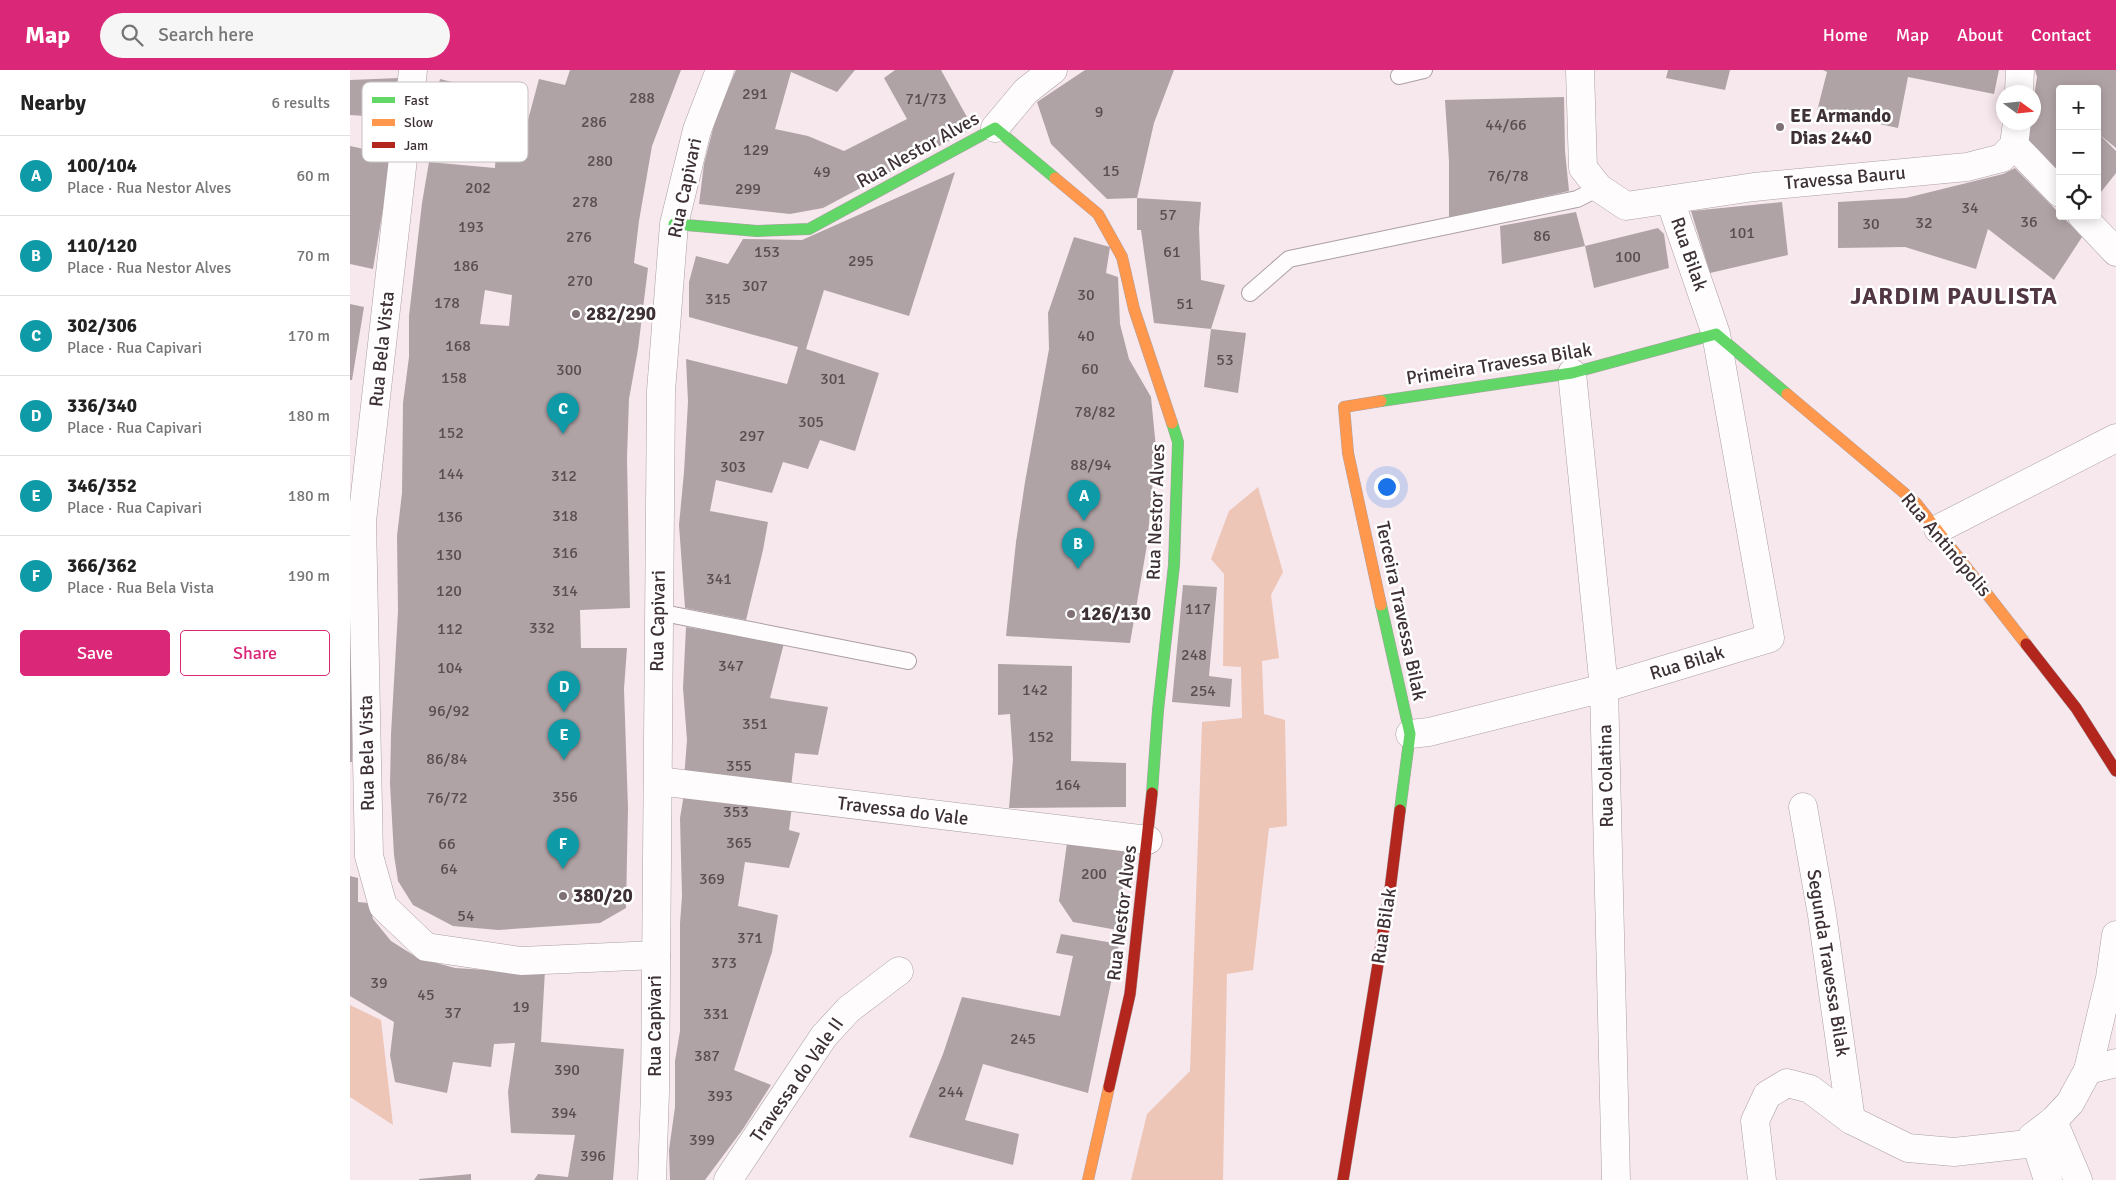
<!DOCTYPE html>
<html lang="en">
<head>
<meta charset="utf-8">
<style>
	body { margin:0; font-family:Signika,sans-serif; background:#f6f6f6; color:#222 }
	.controls { position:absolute; right:15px; top:15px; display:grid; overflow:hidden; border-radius:5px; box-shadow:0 2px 12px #0003 }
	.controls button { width:45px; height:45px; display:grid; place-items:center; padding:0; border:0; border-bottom:1px solid #e0e0e0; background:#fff; color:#222; font:25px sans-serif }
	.compass { position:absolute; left:1646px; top:15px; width:45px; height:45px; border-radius:50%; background:#fff; box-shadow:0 2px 12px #0003; rotate:105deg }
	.you { position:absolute; left:1036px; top:416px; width:18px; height:18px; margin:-12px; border:4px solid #fff; border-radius:50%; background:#1a73e8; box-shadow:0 0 0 8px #1a73e833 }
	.badge { display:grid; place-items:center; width:32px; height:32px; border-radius:50%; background:#db2777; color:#fff; font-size:16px; font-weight:700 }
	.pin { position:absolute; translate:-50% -41px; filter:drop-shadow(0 1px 2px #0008) }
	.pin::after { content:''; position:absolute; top:26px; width:18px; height:15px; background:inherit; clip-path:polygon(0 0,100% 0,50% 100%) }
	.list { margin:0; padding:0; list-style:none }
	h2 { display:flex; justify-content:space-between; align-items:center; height:65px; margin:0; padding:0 20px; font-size:21px }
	h2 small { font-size:16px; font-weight:400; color:#767676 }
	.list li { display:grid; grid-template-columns:32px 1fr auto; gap:15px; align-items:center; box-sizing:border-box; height:80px; padding:0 20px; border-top:1px solid #e0e0e0 }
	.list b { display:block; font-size:19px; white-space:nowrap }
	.list p { margin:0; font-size:16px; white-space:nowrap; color:#767676 }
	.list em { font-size:16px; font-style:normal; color:#767676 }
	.actions { display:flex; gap:10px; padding:15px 20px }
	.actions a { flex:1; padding:11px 0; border:1px solid #db2777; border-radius:5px; text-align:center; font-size:18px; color:#db2777 }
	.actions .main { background:#db2777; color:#fff }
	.icon { flex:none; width:28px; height:28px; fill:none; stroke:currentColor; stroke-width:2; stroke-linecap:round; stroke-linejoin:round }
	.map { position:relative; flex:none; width:1766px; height:1110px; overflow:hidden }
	header { display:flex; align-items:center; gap:30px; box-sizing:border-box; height:70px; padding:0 25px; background:#db2777; color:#fff }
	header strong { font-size:24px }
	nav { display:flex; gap:28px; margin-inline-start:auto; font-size:18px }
	.search { width:350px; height:45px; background:#f6f6f6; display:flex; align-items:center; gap:12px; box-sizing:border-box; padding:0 18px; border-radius:28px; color:#767676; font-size:19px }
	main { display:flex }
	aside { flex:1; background:#fff }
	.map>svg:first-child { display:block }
</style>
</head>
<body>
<header>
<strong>Map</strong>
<div class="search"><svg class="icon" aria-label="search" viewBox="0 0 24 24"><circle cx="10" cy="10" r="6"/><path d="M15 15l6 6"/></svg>Search here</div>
<nav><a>Home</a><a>Map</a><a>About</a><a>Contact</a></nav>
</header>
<main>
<aside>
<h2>Nearby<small>6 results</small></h2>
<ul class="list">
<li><span class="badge" style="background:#0f9aa8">A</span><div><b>100/104</b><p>Place · Rua Nestor Alves</p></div><em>60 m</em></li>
<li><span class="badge" style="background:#0f9aa8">B</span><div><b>110/120</b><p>Place · Rua Nestor Alves</p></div><em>70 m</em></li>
<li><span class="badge" style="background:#0f9aa8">C</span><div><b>302/306</b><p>Place · Rua Capivari</p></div><em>170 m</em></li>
<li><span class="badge" style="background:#0f9aa8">D</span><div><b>336/340</b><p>Place · Rua Capivari</p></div><em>180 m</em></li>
<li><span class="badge" style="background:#0f9aa8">E</span><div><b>346/352</b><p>Place · Rua Capivari</p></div><em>180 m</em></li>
<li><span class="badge" style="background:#0f9aa8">F</span><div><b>366/362</b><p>Place · Rua Bela Vista</p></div><em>190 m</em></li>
</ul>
<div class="actions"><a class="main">Save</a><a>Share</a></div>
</aside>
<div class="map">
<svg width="1766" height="1110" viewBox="0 0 1766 1110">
	<rect width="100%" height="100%" fill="#f7e8ee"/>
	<g fill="#edc6b8">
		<path d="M908,417L933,502L921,525L929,588L912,591L914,644L935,650L937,756L919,758L903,900L877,904L873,1110H781L797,1044L840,1001L852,652L892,648L891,597L873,596L874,504L861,489L879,441Z"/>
		<path d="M0,935L31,950L43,1055L0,1027Z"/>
	</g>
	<g fill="#b0a3a5" fill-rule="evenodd">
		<path d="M220,0H331L302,76L289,151L284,193L298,198L288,279L279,329L277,388L280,538L230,540L231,578H277L274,619L278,738L276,838L250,853L148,860L103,856L63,835L48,811L44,785L40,714L41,664L48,541L47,466L52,423L53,333L59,287V246L72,133L79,92L145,98L147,60L175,61L189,9L215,15ZM135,220L162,225L159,256L130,254Z"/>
		<path d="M386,0H505L487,22L441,2L425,59L458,66L494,81L557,49L534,8L545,0H591L623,58L473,138L440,144L349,134L354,94L366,47Z"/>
		<path d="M735,0H824L804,53L787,128L757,129L701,74L687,32Z"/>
		<path d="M1318,0H1380L1375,20L1316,8Z"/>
		<path d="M1473,0H1649L1644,24L1558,7L1548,58L1467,41L1477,2Z"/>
		<path d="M1685,0H1766V78L1750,65L1766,81V103L1747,127V19H1710V107L1674,71L1678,52H1684V26L1687,7Z"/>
		<path d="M49,8L45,48L0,45V10Z"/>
		<path d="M90,9L142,22L132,58L81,49Z"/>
		<path d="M1214,27L1215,81L1219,121L1099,148V91L1095,30Z"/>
		<path d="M0,76L42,85L23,199L0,194Z"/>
		<path d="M1665,98L1710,144V146H1712L1732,167L1704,210L1638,159L1626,199L1555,177L1488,178V132L1556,128L1653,104Z"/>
		<path d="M605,102L559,246L474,220L456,279L529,303L505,381L470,370L458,399L433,392L422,423L366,410L360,441L418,452L413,480L396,550L335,538L329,455L334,402L338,332L336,289L437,314L448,277L339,247V212L346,186L378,194L393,169L452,170Z"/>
		<path d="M787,128L851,132L849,158L851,210L875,215L861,259L896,263L888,323L854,317L861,259L804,253L791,160H787Z"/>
		<path d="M1432,132L1438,185L1360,203L1341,141Z"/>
		<path d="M1226,142L1235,176L1308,158L1314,164L1319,198L1244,218L1235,176L1152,194L1150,156Z"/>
		<path d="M724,167L760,177L756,203L768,207L770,254L779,289L801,327L806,378L797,475L780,573L656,566L666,472L675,412L699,279L698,243Z"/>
		<path d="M0,234L14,237L2,310H0Z"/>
		<path d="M0,465L4,626L2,692H0Z"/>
		<path d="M833,515L867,517L859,606L882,609L880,637L822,632Z"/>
		<path d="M336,557L434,573L420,628L478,637L468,685L445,683L441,717L334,709L337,670L333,618Z"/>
		<path d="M648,594L722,596L721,691L776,693V737L659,738L663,689L660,644L648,645Z"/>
		<path d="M334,724L442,736L439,760L450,763L439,798L395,792L388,836L428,845L422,882L384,1000L421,1015L393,1059L355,1110H320L319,1080L325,1037V991L330,961V853L332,826L330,748Z"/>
		<path d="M717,773L778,777L767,860L723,852L709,831Z"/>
		<path d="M0,806L8,808V832L19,833L23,849L41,871L68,888L105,898L153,901L195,900L191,972L274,979L263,1110H184L188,1104L218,1107L225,1065L161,1063L158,1022L165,973L144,974L141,997L103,992L97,1023L45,1012L40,985L44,952L0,926Z"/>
		<path d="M711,864L769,874L738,1023L633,994L615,1050L669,1064L663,1095L559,1067L593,984L612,927L710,946L723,886L706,883Z"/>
		<path d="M121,1104V1110H69V1109Z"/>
	</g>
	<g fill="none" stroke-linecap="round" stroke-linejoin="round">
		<defs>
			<g id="lane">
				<path d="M1049,6L1074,0"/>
				<path d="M900,223L939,189L1227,129L1249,118"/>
				<path d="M308,542L558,591"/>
			</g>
			<g id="street">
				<path d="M63,0L12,451L19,786L33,836L76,877L171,891L306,885"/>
				<path d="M1230,0L1233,98L1249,118L1276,136L1404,117L1617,97L1652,88L1664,75L1667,52"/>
				<path d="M1669,22L1670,0"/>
				<path d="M645,58L676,21L703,0"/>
				<path d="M1664,75L1710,123"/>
				<path d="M1732,146L1766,182"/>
				<path d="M1222,303L1254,618L1266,1110"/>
				<path d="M1588,459L1766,368"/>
				<path d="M1060,664L1079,662L1254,618L1420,568L1366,264L1320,130"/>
				<path d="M308,711L798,770"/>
				<path d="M1453,737L1472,845L1501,1050"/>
				<path d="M1738,1000L1766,993"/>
				<path d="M1703,1051L1728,1110"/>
				<path d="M1686,1073L1698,1110"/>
				<path d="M302,1110L305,1022L311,321L324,154L347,60L370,0"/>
				<path d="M378,1110L474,966L499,939L549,901"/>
				<path d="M1412,1110L1405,1051L1417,1025L1437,1013L1460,1019L1501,1050L1558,1078L1604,1082L1686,1073L1682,1067L1703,1051L1720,1033L1738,1000L1760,908L1766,865"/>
			</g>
			<g id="fast">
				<path d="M324,154L407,161L459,159L645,58L705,108"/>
				<path d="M1031,331L1222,303L1366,264L1437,324"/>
				<path d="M1031,535L1060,664L1050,740"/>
				<path d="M802,723L808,640L824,495L828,372L822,353"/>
			</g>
			<g id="slow">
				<path d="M705,108L748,144L772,187L784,239L822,353"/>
				<path d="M1437,324L1566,433L1676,574"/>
				<path d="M1031,331L994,337L998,383L1031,535"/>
				<path d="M738,1110L759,1017"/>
			</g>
			<g id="jam">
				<path d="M1676,574L1726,638L1766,701"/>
				<path d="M759,1017L780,924L802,723"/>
				<path d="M993,1110L1040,820L1050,740"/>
			</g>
		</defs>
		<use href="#lane" stroke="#ab9fa4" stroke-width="18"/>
		<use href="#street" stroke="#ab9fa4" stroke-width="29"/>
		<use href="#fast" stroke="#ab9fa4" stroke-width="12"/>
		<use href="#slow" stroke="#ab9fa4" stroke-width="12"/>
		<use href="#jam" stroke="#ab9fa4" stroke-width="12"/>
		<use href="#lane" stroke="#fefcfc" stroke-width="16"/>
		<use href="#street" stroke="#fefcfc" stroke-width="28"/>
		<use href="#fast" stroke="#63d668" stroke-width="11"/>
		<use href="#slow" stroke="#ff974d" stroke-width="11"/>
		<use href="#jam" stroke="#b3261e" stroke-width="11"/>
	</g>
	<g fill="#7f7176" stroke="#fff" stroke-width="2">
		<circle cx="1430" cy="57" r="5"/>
		<circle cx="226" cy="244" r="5"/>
		<circle cx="721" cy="544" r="5"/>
		<circle cx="213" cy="826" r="5"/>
	</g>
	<g text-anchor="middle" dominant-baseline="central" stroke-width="5" stroke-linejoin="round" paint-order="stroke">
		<g font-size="16" fill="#5a4e52">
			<text x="405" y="24">291</text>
			<text x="292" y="28">288</text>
			<text x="576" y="29">71/73</text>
			<text x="749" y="42">9</text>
			<text x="244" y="52">286</text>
			<text x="1156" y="55">44/66</text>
			<text x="406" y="80">129</text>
			<text x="250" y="91">280</text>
			<text x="761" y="101">15</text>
			<text x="472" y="102">49</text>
			<text x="1158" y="106">76/78</text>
			<text x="128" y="118">202</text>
			<text x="398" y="119">299</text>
			<text x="235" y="132">278</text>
			<text x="1620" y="138">34</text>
			<text x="818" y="145">57</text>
			<text x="1679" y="152">36</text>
			<text x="1574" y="153">32</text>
			<text x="1521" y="154">30</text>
			<text x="121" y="157">193</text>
			<text x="1392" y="163">101</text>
			<text x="1192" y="166">86</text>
			<text x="229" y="167">276</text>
			<text x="417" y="182">153</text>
			<text x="822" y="182">61</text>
			<text x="1278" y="187">100</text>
			<text x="511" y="191">295</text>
			<text x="116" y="196">186</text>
			<text x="230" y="211">270</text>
			<text x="405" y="216">307</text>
			<text x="736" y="225">30</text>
			<text x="368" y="229">315</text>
			<text x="97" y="233">178</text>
			<text x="835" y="234">51</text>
			<text x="736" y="266">40</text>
			<text x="108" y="276">168</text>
			<text x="875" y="290">53</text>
			<text x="740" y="299">60</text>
			<text x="219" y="300">300</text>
			<text x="104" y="308">158</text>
			<text x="483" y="309">301</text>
			<text x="745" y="342">78/82</text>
			<text x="461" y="352">305</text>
			<text x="101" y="363">152</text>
			<text x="402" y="366">297</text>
			<text x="741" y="395">88/94</text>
			<text x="383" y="397">303</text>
			<text x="101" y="404">144</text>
			<text x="214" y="406">312</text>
			<text x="215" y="446">318</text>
			<text x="100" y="447">136</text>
			<text x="215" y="483">316</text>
			<text x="99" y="485">130</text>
			<text x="369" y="509">341</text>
			<text x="99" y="521">120</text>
			<text x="215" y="521">314</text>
			<text x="848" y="539">117</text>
			<text x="192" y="558">332</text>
			<text x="100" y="559">112</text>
			<text x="844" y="585">248</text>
			<text x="381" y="596">347</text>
			<text x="100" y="598">104</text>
			<text x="685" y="620">142</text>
			<text x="853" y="621">254</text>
			<text x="99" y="641">96/92</text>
			<text x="405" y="654">351</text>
			<text x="691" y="667">152</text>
			<text x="97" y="689">86/84</text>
			<text x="389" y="696">355</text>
			<text x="718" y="715">164</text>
			<text x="215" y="727">356</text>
			<text x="97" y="728">76/72</text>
			<text x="386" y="742">353</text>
			<text x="389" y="773">365</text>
			<text x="97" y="774">66</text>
			<text x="99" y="799">64</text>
			<text x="744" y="804">200</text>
			<text x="362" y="809">369</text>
			<text x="116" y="846">54</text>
			<text x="400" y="868">371</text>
			<text x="374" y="893">373</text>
			<text x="29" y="913">39</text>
			<text x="76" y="925">45</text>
			<text x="171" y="937">19</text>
			<text x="103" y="943">37</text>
			<text x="366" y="944">331</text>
			<text x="673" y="969">245</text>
			<text x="357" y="986">387</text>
			<text x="217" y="1000">390</text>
			<text x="601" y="1022">244</text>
			<text x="370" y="1026">393</text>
			<text x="214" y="1043">394</text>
			<text x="352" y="1070">399</text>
			<text x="243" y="1086">396</text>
		</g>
		<g font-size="19" font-weight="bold" fill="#3e3136" stroke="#fff" text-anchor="start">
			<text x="1440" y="46">EE Armando<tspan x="1440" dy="22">Dias 2440</tspan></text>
			<text x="236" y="244">282/290</text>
			<text x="731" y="544">126/130</text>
			<text x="223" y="826">380/20</text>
		</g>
		<g font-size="19" fill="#3e3136" stroke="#fff">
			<text transform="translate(568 80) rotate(-29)">Rua Nestor Alves</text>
			<text transform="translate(1495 108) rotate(-5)">Travessa Bauru</text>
			<text transform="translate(335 118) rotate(-78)">Rua Capivari</text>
			<text transform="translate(1339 184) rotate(71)">Rua Bilak</text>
			<text transform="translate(32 279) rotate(-84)">Rua Bela Vista</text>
			<text transform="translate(1149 294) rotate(-9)">Primeira Travessa Bilak</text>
			<text transform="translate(806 442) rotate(-88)">Rua Nestor Alves</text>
			<text transform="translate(1596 475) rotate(50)">Rua Antinópolis</text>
			<text transform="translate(1051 541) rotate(78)">Terceira Travessa Bilak</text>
			<text transform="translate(308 551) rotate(-89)">Rua Capivari</text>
			<text transform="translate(1337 593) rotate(-17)">Rua Bilak</text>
			<text transform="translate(17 683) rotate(-91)">Rua Bela Vista</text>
			<text transform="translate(1256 706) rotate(-91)">Rua Colatina</text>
			<text transform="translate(553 741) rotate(7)">Travessa do Vale</text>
			<text transform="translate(772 843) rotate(-83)">Rua Nestor Alves</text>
			<text transform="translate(1034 856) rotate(-81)">Rua Bilak</text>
			<text transform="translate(1478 893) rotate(81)">Segunda Travessa Bilak</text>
			<text transform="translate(305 956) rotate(-90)">Rua Capivari</text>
			<text transform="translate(447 1010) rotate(-55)">Travessa do Vale II</text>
		</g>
		<g font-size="24" font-weight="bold" letter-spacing="1" fill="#513743" stroke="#fff">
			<text x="1604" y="226">JARDIM PAULISTA</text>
		</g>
	</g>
	<rect x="12" y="12" width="166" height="80" rx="8" fill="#fff" stroke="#c5c1c3" stroke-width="1"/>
	<rect x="22" y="27" width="23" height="6" fill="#63d668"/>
	<rect x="22" y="49" width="23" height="7" fill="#ff974d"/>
	<rect x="22" y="72" width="23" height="6" fill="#b3261e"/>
	<g font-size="14" fill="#3e3136">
		<text x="54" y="35">Fast</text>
		<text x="54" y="57">Slow</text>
		<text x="54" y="80">Jam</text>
	</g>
</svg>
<div class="controls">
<button>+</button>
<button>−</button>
<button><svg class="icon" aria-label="locate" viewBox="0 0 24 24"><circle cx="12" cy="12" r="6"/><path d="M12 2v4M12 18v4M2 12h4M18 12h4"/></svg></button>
</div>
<svg class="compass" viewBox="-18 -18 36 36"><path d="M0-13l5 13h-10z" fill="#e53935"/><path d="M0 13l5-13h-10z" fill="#767676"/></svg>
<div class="you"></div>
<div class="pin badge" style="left:734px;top:451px;background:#0f9aa8">A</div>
<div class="pin badge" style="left:728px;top:499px;background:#0f9aa8">B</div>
<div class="pin badge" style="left:213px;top:364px;background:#0f9aa8">C</div>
<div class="pin badge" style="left:214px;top:642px;background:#0f9aa8">D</div>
<div class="pin badge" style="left:214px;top:690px;background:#0f9aa8">E</div>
<div class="pin badge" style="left:213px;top:799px;background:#0f9aa8">F</div>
</div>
</main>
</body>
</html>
